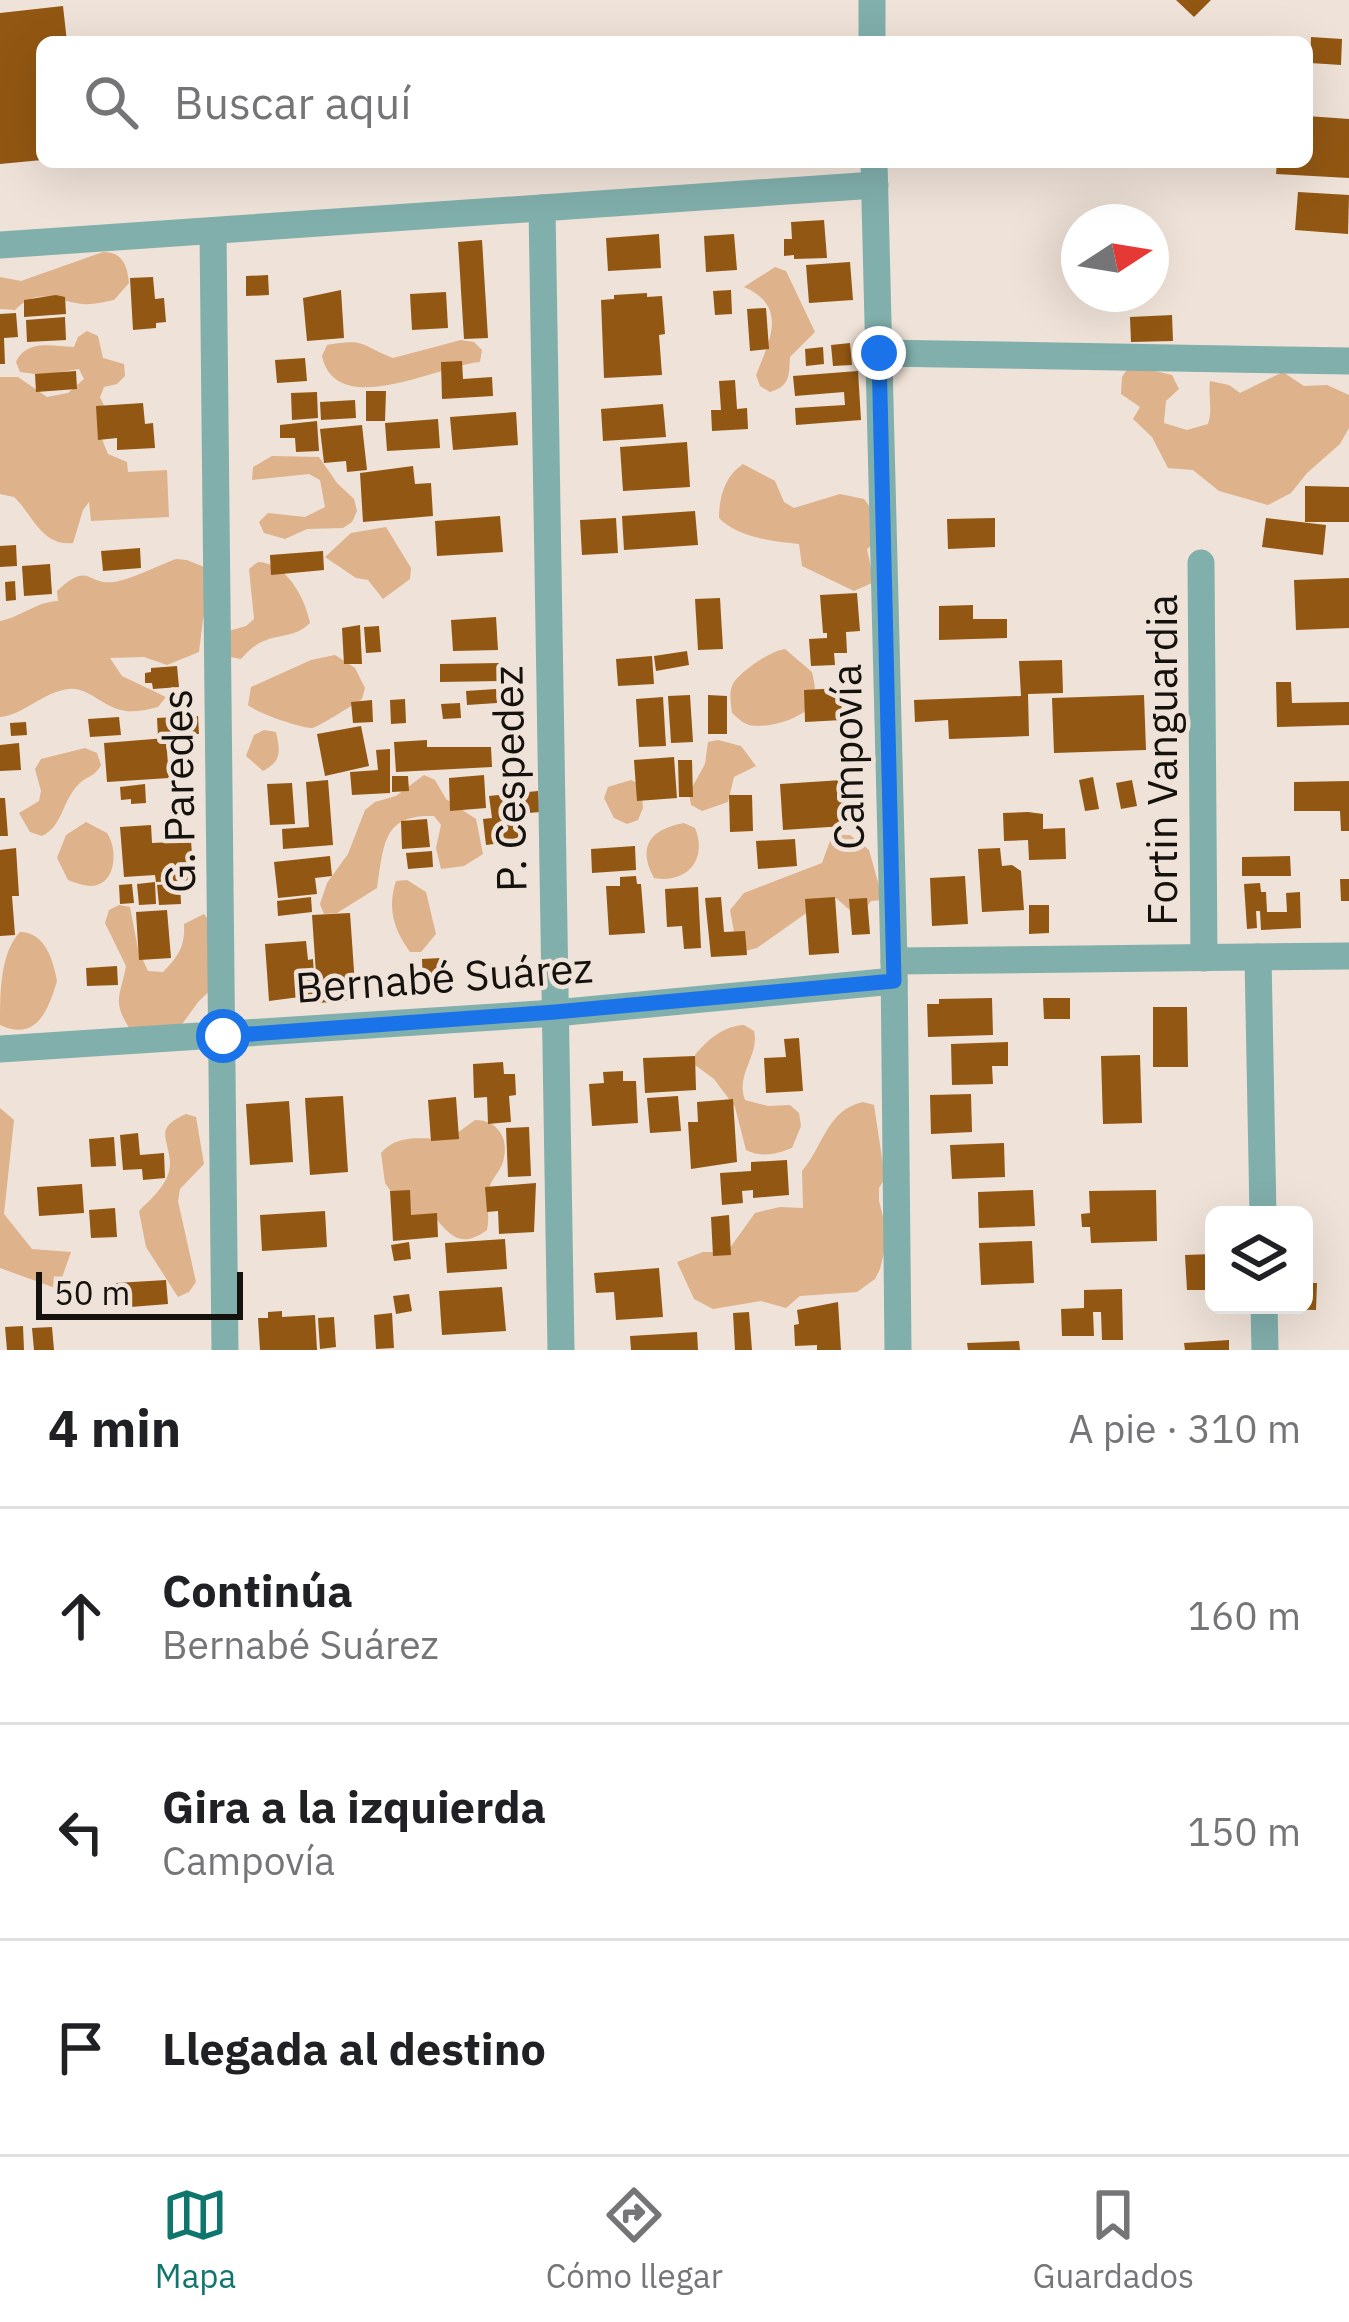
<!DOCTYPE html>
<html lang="es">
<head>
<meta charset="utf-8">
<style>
	body { margin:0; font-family:"IBM Plex Sans",sans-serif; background:#f2f2f2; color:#202124 }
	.controls { position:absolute; right:36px; bottom:36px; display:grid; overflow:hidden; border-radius:18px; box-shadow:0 12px 48px #0002 }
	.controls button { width:108px; height:108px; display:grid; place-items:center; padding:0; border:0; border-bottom:3px solid #e0e0e0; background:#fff; color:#202124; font:60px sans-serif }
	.compass { position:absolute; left:1061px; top:204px; width:108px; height:108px; border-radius:50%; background:#fff; box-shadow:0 12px 48px #0002; rotate:78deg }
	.scale { position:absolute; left:36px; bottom:30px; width:207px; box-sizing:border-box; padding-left:12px; border:6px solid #15110d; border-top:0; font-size:33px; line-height:42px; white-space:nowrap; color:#15110d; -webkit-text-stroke:9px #efe2d8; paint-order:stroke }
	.stop { position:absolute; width:36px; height:36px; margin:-27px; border:9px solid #1a73e8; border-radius:50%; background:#fff }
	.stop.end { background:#1a73e8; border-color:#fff; box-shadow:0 3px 12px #0008 }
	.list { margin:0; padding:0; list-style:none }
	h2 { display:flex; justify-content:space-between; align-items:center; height:156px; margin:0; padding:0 48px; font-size:51px }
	h2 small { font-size:39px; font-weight:400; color:#757577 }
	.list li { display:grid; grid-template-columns:78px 1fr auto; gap:36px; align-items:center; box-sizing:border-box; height:216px; padding:0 48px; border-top:3px solid #e0e0e0 }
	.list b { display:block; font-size:45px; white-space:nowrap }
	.list p { margin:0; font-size:39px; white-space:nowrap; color:#757577 }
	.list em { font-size:39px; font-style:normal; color:#757577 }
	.icon { flex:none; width:66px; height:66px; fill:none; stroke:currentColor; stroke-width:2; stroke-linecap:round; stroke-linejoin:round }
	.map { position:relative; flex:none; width:1349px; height:1350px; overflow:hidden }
	.search { position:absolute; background:#fff; box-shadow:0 12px 48px #0002; left:36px; right:36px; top:36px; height:132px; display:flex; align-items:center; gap:30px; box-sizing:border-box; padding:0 42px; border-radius:18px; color:#757577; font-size:45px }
	.sheet { height:804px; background:#fff }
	nav { display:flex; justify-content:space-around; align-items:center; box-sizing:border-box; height:168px; border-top:3px solid #e0e0e0; background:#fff; font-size:33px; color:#757577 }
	nav a { display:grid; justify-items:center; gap:6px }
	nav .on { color:#0f766e }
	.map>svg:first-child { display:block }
</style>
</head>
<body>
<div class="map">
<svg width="1349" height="1350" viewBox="0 0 1349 1350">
	<rect width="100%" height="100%" fill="#efe2d8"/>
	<g fill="#deb28a">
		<path d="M103,252C123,252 127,265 129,283L114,300C103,302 93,305 82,304C54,301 40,286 15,310L0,309V277L21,281Z"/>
		<path d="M775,267L786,271L815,332L790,357C789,376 790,386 770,392L760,386L756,375C768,344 790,307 744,287Z"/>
		<path d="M87,331L98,336L103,358L124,364L125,376L117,384L104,387L100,397L105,408L99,432L108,454L127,462L128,472L167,470L169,517L91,521L89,502L83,510L73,543C41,546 34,516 14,497L0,494V377H18L47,397L68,393L84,379L79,369L43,375L20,372L16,362C27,339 51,346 74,347L78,337Z"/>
		<path d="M461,340L474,342L482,350L480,362C440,365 336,421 322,356L327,345C367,338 359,345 393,358Z"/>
		<path d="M1130,365L1172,375L1179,389L1166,401L1164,423L1187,430L1208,424C1213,409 1208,397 1210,381L1229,385L1240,393L1283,372L1304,386L1327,385L1349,395V428L1340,444L1307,473L1291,493L1268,505L1219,491L1193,470L1168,468L1152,437L1133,419L1140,407L1121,394L1122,377Z"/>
		<path d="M272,456L319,457L337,483L354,499L357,511L352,522L343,528L307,529L285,539L264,533L259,522L268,513L305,517L325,507L320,480L309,474L252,480L253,467Z"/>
		<path d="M743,464L775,481L784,502L794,508L840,494L864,499L872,510L876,542L867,549L874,582L854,591L802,566L799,544C772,541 739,538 719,518C719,497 725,476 743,464Z"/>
		<path d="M386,527L411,568L410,579L383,599L368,580L356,578L325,557L351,533Z"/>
		<path d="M176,559L187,560L221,574L203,619L199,652L167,665L144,657L110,658L122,676L166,697L158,707C147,710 132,713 121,710C102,706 88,687 69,689C42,692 24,715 0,717V621C23,616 36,602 58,601L57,591C92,558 86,589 119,581C138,576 157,566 176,559Z"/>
		<path d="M258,562C287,563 305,598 310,623C288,644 268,627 241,659L230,657L225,632L246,626L254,619L249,569Z"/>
		<path d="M785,649L812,672C814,681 817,692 813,702C805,719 766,729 749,725C742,723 737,717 732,713C731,703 728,691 734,682C743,670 770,651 785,649Z"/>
		<path d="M335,655L355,668L365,688L362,699C355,704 316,728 312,728C301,728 257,713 248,705L251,687L311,660Z"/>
		<path d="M264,730L276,732C280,751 282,761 263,771L246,756L254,735Z"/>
		<path d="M718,740L741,746L756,766L734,777L728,802L702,811L691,805L689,793L705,764L708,742Z"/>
		<path d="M85,748L97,753L101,765C94,778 87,775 78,785C62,801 63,826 42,836L30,832L19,813L39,801L41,791L35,769L41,759Z"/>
		<path d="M424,775L435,780L446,799L476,819L483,854L464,866L441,869L436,848L441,825L434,816C382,814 384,845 377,888L337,913L324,914L320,904L327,883L348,854L365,810L375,802L396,796Z"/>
		<path d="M631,780L641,785L643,808L638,820L627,824L614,818L604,798L608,787Z"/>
		<path d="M86,822L107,833C117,848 117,879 97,885C88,888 77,883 68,880L57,858L66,835Z"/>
		<path d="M684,823L695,828C708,859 687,884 654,878C636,845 652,829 684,823Z"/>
		<path d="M840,835H850L869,850L883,900L871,901L864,910L853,913L836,898L815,907L757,948L745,951L736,943L730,910L744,893L822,863L830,841Z"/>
		<path d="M407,880L426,892L436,934L421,952H410C394,930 387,908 396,881Z"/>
		<path d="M119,905L130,907L138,949L148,971L163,972C179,955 185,947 184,924L204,914L211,924L215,986L198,1002L175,1034L132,1032C111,1001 120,999 126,966L105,923L109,910Z"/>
		<path d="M20,932C45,932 53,960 57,981C48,1011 36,1042 0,1025C0,993 0,953 20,932Z"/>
		<path d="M744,1025L754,1031C760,1055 735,1074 745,1100L768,1106L790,1105L799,1113L801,1126L792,1148C776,1154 762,1158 746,1150L735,1107L714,1079L695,1065V1055C708,1039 724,1026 744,1025Z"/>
		<path d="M863,1102L874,1105L885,1178L879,1188V1201L888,1236L880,1269L875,1279L857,1292L800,1296L786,1308L761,1301L713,1309L694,1299L677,1262L703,1252H727L755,1213L780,1207L803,1208L802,1171C824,1145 827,1110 863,1102Z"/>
		<path d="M0,1108L14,1120L4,1214L32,1249L71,1252L58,1289L0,1268Z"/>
		<path d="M186,1114L196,1117L204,1164L180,1189L178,1201L196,1282L189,1292L178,1297L146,1247L139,1211C152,1198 171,1182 170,1162C168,1137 154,1128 186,1114Z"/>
		<path d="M475,1120C498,1120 510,1139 503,1162C500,1172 491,1179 489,1189C486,1203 490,1217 487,1230C461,1249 450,1236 434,1216L409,1217L385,1183L381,1153C399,1132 425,1140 449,1139Z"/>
	</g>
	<g fill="#925712">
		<path d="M1176,0H1211L1194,17Z"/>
		<path d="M63,6L67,42H42V160L0,164V13Z"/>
		<path d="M1311,37L1342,39L1341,65L1310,63Z"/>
		<path d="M1307,116L1349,119V178L1276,174L1277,162H1307Z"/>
		<path d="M1298,192L1349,195L1348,234L1295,230Z"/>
		<path d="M824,220L827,258L794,259V255L784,256V239H792L791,222Z"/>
		<path d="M659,234L661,268L608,271L606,238Z"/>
		<path d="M734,234L737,270L706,272L704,236Z"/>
		<path d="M482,240L488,338L464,339L458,242Z"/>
		<path d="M850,262L853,300L809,303L806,265Z"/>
		<path d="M268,275L269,295L246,296V276Z"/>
		<path d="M153,277L155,299L164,298L166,322L156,323V328L133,330L130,278Z"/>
		<path d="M341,290L344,338L307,341L303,298Z"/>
		<path d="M731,290L732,314L715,315L713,291Z"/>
		<path d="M446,292L448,328L412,330L410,294Z"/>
		<path d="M647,293V297L662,296L665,334L659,335L662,375L604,378L601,300L614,299V295Z"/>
		<path d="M56,295L65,297L66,314L24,317V300Z"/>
		<path d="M766,308L769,349L750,351L747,309Z"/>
		<path d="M16,313L18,337L4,338L5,364H0V314Z"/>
		<path d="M1172,315L1173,341L1131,342L1130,317Z"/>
		<path d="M65,317L66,340L27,342L26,320Z"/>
		<path d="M850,343L852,365L833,366L831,345Z"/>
		<path d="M823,347L824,364L806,366L805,349Z"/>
		<path d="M305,358L307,381L277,383L275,360Z"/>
		<path d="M462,361L463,379L492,377L493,396L442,399L441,362Z"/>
		<path d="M76,371L77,389L36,392L35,374Z"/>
		<path d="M858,371L861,420L796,425L795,408L845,405L844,392L795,396L793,376Z"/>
		<path d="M735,380L737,409L747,408L748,429L712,431L711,410H721L719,381Z"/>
		<path d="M366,391H386L385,421H366Z"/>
		<path d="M317,392L318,418L292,420L291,393Z"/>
		<path d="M355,400L356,418L321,420L320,402Z"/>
		<path d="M143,403L145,424L153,423L155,448L117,450V438L98,440L96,406Z"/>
		<path d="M663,404L666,437L603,441L601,409Z"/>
		<path d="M516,412L518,445L453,450L450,417Z"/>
		<path d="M438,419L440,448L387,451L385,423Z"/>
		<path d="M317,421L319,451L296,452L295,438H280V425Z"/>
		<path d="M362,425L367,470L347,472L346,461L324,463L320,429Z"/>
		<path d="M687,442L690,487L623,491L620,447Z"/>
		<path d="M413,466L415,484L431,483L433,516L363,522L360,473Z"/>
		<path d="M1305,486L1349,487V522H1305Z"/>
		<path d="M695,511L698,545L624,550L622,516Z"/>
		<path d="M500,516L503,552L437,556L435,521Z"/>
		<path d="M616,518L618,553L582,555L580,520Z"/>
		<path d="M995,518V547L948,549L947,519Z"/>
		<path d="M1266,518L1326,525L1323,555L1262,547Z"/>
		<path d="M16,545L17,566L0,567V546Z"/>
		<path d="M140,548L141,568L103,571L101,551Z"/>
		<path d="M323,551L324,570L271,575L270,555Z"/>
		<path d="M50,564L52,594L24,596L22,566Z"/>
		<path d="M1349,578V628L1296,630L1294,580Z"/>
		<path d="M15,581L16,600L6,601L5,582Z"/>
		<path d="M857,593L860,631L846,632L847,653H834L835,665L811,666L809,639L827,638V633H823L820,595Z"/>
		<path d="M720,598L723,649L698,650L695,599Z"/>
		<path d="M973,605V619H1007V638L939,640V606Z"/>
		<path d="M496,617L498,650L453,651L451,620Z"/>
		<path d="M360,625L362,664H344L342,628Z"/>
		<path d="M379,626L381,652L366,653L364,627Z"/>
		<path d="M687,651L689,665L656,671L654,656Z"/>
		<path d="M652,656L654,684L618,686L616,659Z"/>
		<path d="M1062,660L1063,693L1028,694L1029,736L949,739L948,720L915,722L914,700L1021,696L1019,661Z"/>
		<path d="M499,663V681L440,682V664Z"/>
		<path d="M177,666L179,687L153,689L152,683H145V673L151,672V668Z"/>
		<path d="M1276,682H1291L1292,703L1349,702V725L1277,727Z"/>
		<path d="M841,688L842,720L805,722L804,690Z"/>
		<path d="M496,689L497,703L467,705L466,691Z"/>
		<path d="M690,695L693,742L671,743L668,696Z"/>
		<path d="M708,695L727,696V734H708Z"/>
		<path d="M1144,695L1146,750L1054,753L1052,698Z"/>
		<path d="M663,697L666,746L639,747L636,699Z"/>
		<path d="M405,699L406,723L391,724L390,700Z"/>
		<path d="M372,700L373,722L353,723L351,702Z"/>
		<path d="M460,703L461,718L443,719L441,704Z"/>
		<path d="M198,716L199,734L158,736L157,718Z"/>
		<path d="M119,717L121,735L90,737L88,719Z"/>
		<path d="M26,722L27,735L11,736L10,723Z"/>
		<path d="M361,726L369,766L325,776L317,734Z"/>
		<path d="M166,738L169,778L107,782L104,743Z"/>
		<path d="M427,740V747H491L492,767L396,772L394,742Z"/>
		<path d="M19,743L21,770L0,771V745Z"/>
		<path d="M390,749V793L352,795L350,772L378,770L376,750Z"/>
		<path d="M674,757L677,798L637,801L634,760Z"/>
		<path d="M678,760H692L693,797H679Z"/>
		<path d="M484,775L486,808L450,811L449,778Z"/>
		<path d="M392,776H408L409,791L392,792Z"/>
		<path d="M1093,777L1099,809L1085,811L1079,780Z"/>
		<path d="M328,780L333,845L283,849L282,829L309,827L306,782Z"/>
		<path d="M842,780L845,826L783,830L780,784Z"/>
		<path d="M1132,780L1137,806L1121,809L1116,783Z"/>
		<path d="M1349,781V831H1341L1340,811H1294V782Z"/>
		<path d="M292,783L295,824L270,825L267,784Z"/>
		<path d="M145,784L146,803L131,804V799L121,800L120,787Z"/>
		<path d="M538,791L540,812L517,814L519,841L486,845L483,819L492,818L489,796Z"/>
		<path d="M729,795H752L753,831L730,832Z"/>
		<path d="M0,798H5L8,836H0Z"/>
		<path d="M1028,812L1043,814V829L1065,828L1066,859L1029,860L1028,840L1004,841L1003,813Z"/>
		<path d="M427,819L430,847L402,849L401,821Z"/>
		<path d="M151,825L152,843L191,841L194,880L156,882L155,875L124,877L120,827Z"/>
		<path d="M795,839L797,866L758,869L756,841Z"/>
		<path d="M635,846L636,870L592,873L591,849Z"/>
		<path d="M16,848L19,896H12L15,935L0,936V850Z"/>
		<path d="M1000,848L1002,866L1012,865L1021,871L1024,910L982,912L978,849Z"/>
		<path d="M432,851L433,867L408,869L406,853Z"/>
		<path d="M330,856L332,876L315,878L317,894L278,898L274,862Z"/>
		<path d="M1290,856L1291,876H1242V857Z"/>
		<path d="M636,876L637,884H641L645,933L609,935L606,886H620V877Z"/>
		<path d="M965,876L968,924L932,926L930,878Z"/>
		<path d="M1340,879H1349V901H1341Z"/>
		<path d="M155,882L156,904L139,905L137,884Z"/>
		<path d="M180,883L181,904L159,905L157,885Z"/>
		<path d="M1260,883L1261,892H1266L1267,912H1287L1286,893L1300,892L1301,928L1261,930L1260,911H1256L1257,928L1247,929L1244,884Z"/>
		<path d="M132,884L134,903L120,904L119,885Z"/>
		<path d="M698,887L701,948L684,949L682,926L667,927L665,889Z"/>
		<path d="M311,897L312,912L278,916L277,901Z"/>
		<path d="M721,897L724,932L745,931L747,955L711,957L705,898Z"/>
		<path d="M835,897L839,953L809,955L805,899Z"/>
		<path d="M867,898L870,934L852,935L849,899Z"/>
		<path d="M1029,905H1049V933L1029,934Z"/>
		<path d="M167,910L171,958L139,960L136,912Z"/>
		<path d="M350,913L356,1000L318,1003L312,915Z"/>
		<path d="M306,941L308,960L313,959L315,995L269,1001L265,944Z"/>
		<path d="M441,958L443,985L423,987L422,959Z"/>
		<path d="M117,966L118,985L87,986L86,968Z"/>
		<path d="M992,998L993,1035L928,1037L927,1004H939V999Z"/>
		<path d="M1043,998H1070V1019H1044Z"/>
		<path d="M1153,1007H1187L1188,1067H1153Z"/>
		<path d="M799,1038L803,1091L766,1093L764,1058L786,1057L784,1039Z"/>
		<path d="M1008,1042V1066H992L993,1084L952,1085L951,1044Z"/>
		<path d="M1140,1055L1142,1123L1103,1124L1101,1056Z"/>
		<path d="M695,1056L696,1090L645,1093L643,1058Z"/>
		<path d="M503,1062L504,1074H515L516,1095L509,1096L511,1122L488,1124L487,1097L474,1098L473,1064Z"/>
		<path d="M623,1071V1081H636L638,1123L592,1126L589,1084L604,1083L603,1072Z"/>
		<path d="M971,1094L972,1132L931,1134L930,1095Z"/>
		<path d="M343,1096L348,1172L310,1175L305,1098Z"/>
		<path d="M678,1096L681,1131L650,1133L647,1098Z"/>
		<path d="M456,1097L459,1139L431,1141L428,1100Z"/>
		<path d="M733,1099L737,1162L691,1169L688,1122H698L697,1102Z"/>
		<path d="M289,1101L293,1162L250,1165L246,1104Z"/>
		<path d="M529,1127L531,1176L508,1177L506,1128Z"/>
		<path d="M138,1133L140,1155L164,1153L165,1178L143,1180L142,1169L123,1170L120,1135Z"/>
		<path d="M114,1137L116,1166L91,1167L89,1139Z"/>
		<path d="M1004,1143L1005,1177L952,1179L950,1145Z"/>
		<path d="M787,1160L789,1195L753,1198V1190L742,1191L743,1203L722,1205L720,1173L751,1171V1162Z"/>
		<path d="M536,1183L534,1232L499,1234L498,1211L487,1212L485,1187Z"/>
		<path d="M82,1184L84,1213L39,1216L37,1187Z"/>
		<path d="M410,1190L411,1215L437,1213L438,1237L393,1241L390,1191Z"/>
		<path d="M1033,1190L1035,1226L979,1228L978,1192Z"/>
		<path d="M1156,1190L1157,1241L1091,1243L1090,1227H1082L1081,1214L1090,1213L1089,1191Z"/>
		<path d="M115,1208L117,1237L91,1238L89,1210Z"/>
		<path d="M325,1211L327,1247L262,1251L260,1215Z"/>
		<path d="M729,1215L731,1255L713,1256L711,1217Z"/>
		<path d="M505,1239L507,1269L447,1273L445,1243Z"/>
		<path d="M1032,1241L1034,1283L981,1285L979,1243Z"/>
		<path d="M409,1242L411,1259L394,1261L391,1245Z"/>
		<path d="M1214,1254V1290H1187L1185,1255Z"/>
		<path d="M659,1268L663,1317L616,1320L614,1292L596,1293L594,1273Z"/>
		<path d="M166,1280L168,1304L118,1308L116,1283Z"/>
		<path d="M1304,1283H1317L1316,1310L1278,1309V1305H1304Z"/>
		<path d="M502,1287L506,1331L442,1335L439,1291Z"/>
		<path d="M1122,1289L1123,1340H1102L1101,1312H1093L1094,1336H1062L1061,1309L1084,1308V1290Z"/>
		<path d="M409,1294L412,1311L396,1314L393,1296Z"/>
		<path d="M838,1302L841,1350H817V1345L795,1346L794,1325L799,1324L797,1310Z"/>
		<path d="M282,1311V1317L315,1315L317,1350H260L258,1318H268V1312Z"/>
		<path d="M749,1312L752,1350H735L733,1313Z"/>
		<path d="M392,1313L394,1348L376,1349L374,1315Z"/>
		<path d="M334,1317L336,1347L320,1349L318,1318Z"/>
		<path d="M23,1326L24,1350H7L5,1327Z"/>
		<path d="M52,1327L54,1350H34L32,1328Z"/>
		<path d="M697,1332L698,1350H631L630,1336Z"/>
		<path d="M1229,1340V1350H1185L1184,1343Z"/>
		<path d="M1019,1341L1020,1350H968L967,1343Z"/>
	</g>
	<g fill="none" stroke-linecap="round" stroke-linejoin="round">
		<g stroke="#81afac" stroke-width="27">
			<path d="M872,0V42"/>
			<path d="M874,162L894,961L898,1350"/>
			<path d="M542,208L561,1350"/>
			<path d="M213,231L225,1350"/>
			<path d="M0,245L875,185"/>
			<path d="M879,353L1349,361"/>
			<path d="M1201,563L1204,958"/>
			<path d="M1258,957L1263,1215"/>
			<path d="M894,961L1349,956"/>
			<path d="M0,1049L555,1013L894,981"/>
			<path d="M1264,1305L1265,1350"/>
		</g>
	</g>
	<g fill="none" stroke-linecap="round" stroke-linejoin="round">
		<path stroke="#1a73e8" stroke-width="15" d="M223,1036L555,1012L894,981L879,353"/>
	</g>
	<g text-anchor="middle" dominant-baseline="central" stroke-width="9" stroke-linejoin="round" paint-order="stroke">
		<g font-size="42" fill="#15110d" stroke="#efe2d8">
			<text transform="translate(847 757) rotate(-91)">Campovía</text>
			<text transform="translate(1161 760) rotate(-90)">Fortin Vanguardia</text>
			<text transform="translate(509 779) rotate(-91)">P. Cespedez</text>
			<text transform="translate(178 791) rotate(-91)">G. Paredes</text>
			<text transform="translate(444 977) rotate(-4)">Bernabé Suárez</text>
		</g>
	</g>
</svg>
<div class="controls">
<button><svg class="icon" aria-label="layers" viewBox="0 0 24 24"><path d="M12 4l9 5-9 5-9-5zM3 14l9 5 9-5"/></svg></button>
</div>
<svg class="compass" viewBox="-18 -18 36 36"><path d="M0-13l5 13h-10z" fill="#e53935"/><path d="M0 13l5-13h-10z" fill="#757577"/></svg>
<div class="scale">50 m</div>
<div class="stop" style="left:223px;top:1036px"></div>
<div class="stop end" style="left:879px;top:353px"></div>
<div class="search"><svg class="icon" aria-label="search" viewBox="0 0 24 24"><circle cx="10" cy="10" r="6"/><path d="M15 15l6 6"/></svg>Buscar aquí</div>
</div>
<section class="sheet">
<h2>4 min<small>A pie · 310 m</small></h2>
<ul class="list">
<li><svg class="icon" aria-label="ahead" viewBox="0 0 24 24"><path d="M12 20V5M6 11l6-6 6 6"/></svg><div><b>Continúa</b><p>Bernabé Suárez</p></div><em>160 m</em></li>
<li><svg class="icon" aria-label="left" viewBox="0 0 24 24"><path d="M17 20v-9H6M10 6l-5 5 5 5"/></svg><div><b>Gira a la izquierda</b><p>Campovía</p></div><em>150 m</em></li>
<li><svg class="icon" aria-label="arrive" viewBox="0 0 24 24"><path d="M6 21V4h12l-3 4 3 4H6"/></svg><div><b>Llegada al destino</b></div></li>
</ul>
</section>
<nav>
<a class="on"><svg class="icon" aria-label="map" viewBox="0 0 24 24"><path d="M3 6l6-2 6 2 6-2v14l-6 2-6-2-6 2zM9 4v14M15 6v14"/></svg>Mapa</a>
<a><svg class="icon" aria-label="directions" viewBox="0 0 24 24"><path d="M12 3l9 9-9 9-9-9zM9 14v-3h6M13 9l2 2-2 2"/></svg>Cómo llegar</a>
<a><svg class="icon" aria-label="saved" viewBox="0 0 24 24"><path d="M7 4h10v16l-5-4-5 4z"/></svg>Guardados</a>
</nav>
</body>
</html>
